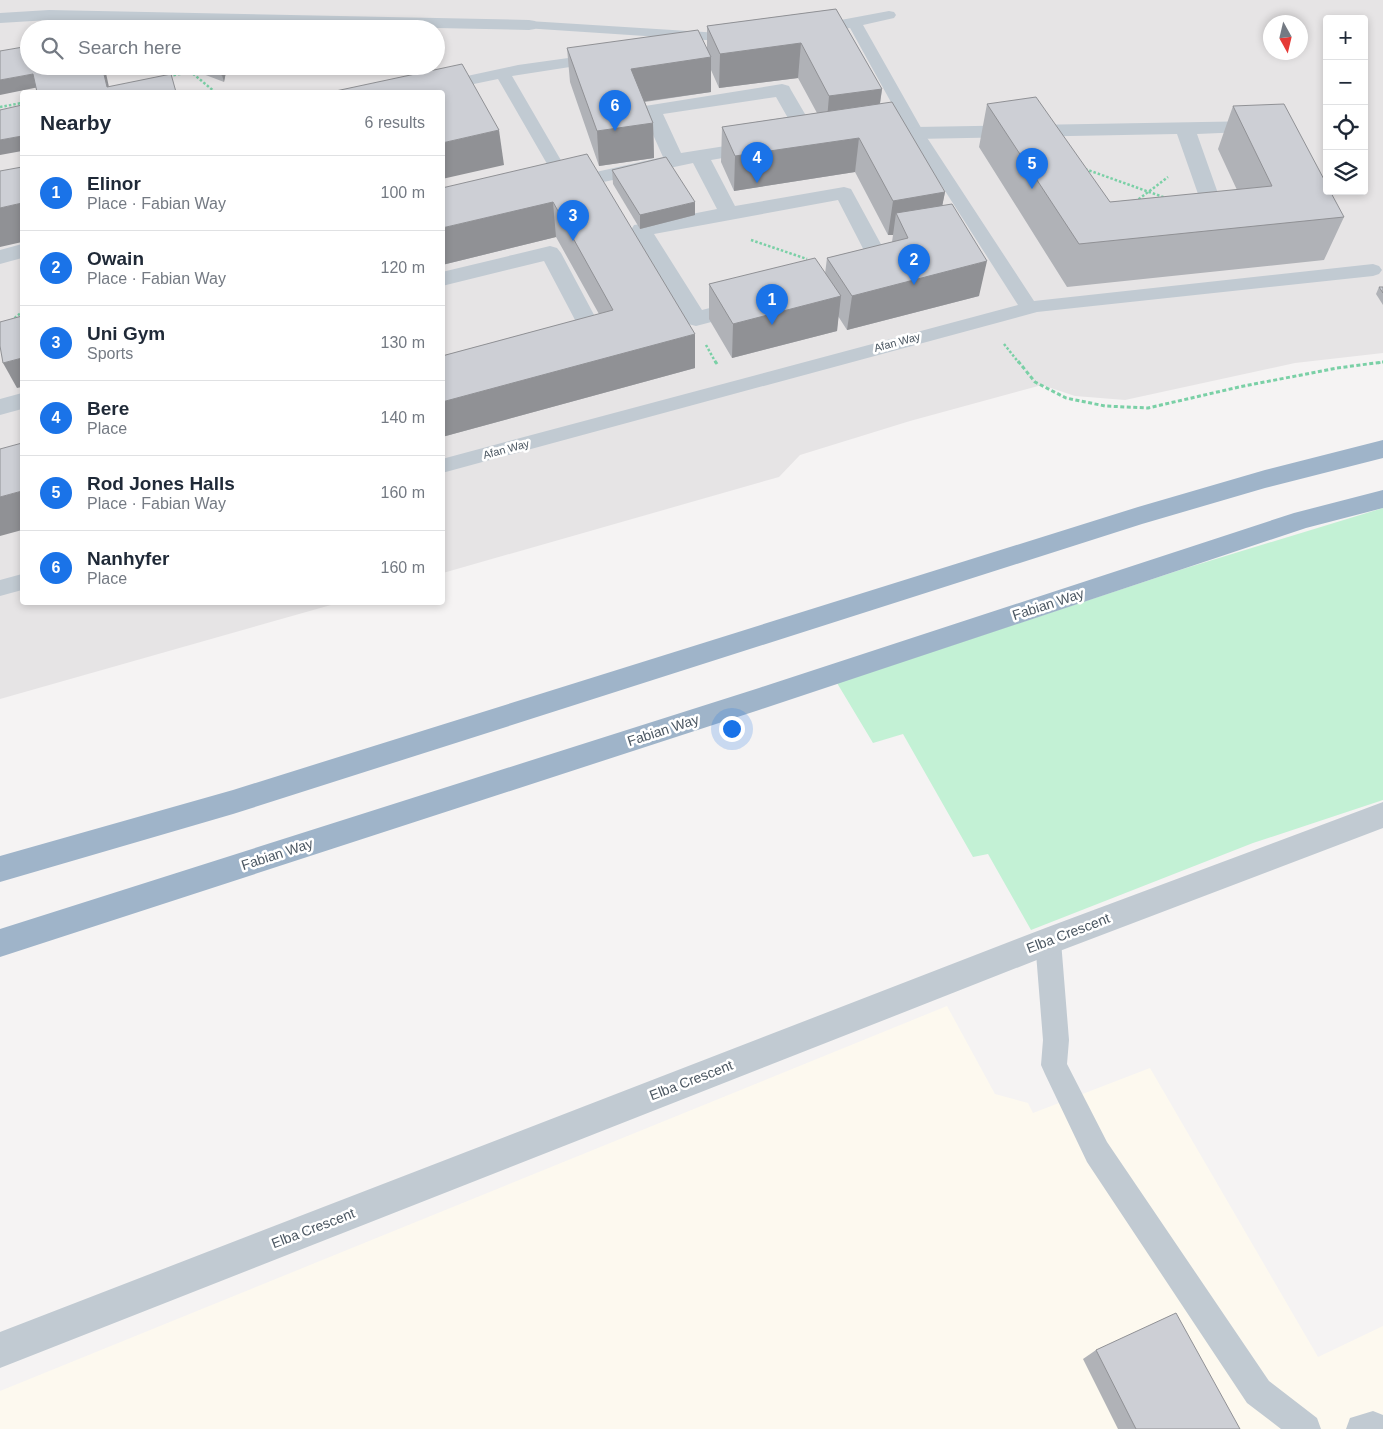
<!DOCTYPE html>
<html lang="en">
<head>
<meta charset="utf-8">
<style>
	body { margin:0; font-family:Arial,sans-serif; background:#f2f2f3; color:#1f2937 }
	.controls { position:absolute; right:15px; top:15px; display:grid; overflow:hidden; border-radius:5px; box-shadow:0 2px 8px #0003 }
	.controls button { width:45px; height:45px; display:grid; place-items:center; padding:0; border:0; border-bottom:1px solid #e0e1e3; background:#fff; color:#1f2937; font:25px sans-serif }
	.compass { position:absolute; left:1263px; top:15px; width:45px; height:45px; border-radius:50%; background:#fff; box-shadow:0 2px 8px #0003; rotate:172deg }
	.you { position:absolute; left:731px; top:728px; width:18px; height:18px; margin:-12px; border:4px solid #fff; border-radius:50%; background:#1a73e8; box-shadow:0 0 0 8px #1a73e833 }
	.badge { display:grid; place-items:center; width:32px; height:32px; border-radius:50%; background:#1a73e8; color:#fff; font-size:16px; font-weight:700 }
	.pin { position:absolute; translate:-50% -41px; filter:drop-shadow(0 1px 2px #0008) }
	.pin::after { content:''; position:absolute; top:26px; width:18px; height:15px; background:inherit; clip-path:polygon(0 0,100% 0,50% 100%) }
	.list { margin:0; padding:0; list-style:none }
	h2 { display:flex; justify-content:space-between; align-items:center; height:65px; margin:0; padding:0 20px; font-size:21px }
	h2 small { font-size:16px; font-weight:400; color:#747a83 }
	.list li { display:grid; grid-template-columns:32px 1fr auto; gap:15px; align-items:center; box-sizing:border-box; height:75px; padding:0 20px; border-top:1px solid #e0e1e3 }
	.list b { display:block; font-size:19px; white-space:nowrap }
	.list p { margin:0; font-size:16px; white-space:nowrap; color:#747a83 }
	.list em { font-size:16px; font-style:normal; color:#747a83 }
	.icon { flex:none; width:28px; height:28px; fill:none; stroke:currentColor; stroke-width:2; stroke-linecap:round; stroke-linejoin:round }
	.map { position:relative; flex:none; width:1383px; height:1429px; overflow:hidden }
	.search { position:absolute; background:#fff; box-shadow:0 2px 8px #0003; left:20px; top:20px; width:425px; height:55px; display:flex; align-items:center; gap:12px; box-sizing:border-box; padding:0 18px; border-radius:28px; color:#747a83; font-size:19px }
	.panel { position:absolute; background:#fff; box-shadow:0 2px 8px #0003; left:20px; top:90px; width:425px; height:515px; border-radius:5px }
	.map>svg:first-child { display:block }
</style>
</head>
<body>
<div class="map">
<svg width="1383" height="1429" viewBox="0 0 1383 1429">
	<rect width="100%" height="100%" fill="#f5f3f3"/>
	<path fill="#fdf9ef" d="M947,1006L995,1094L1028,1103L1033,1113L1150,1068L1318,1357L1383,1326V1429H0V1391Z"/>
	<path fill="#e6e4e5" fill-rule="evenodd" d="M0,0H1383V353L1295,363L1125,400L1075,396L1042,385L910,421L800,455L779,477L443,573L442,92H22V602L338,603L0,699ZM1327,19H1364V191H1327ZM1270,22H1300V52H1270ZM29,29H436V66H29Z"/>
	<path fill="#c3f1d5" d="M1383,508V800L1253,843L1031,930L988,854L973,857L903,734L873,743L837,683L1183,569Z"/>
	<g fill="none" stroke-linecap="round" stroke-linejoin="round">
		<g stroke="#7ad0a6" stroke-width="2.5" stroke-dasharray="2.5 2" stroke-linecap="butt">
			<path d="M189,66L191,72L215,92"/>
			<path d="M169,76L191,72"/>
			<path d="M0,107L22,103"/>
			<path d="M1085,169L1166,198"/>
			<path d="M1135,202L1168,177"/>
			<path d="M751,240L807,259"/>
			<path d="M11,321L22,312"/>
			<path d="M1004,344L1019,363"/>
			<path d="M706,345L716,363"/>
			<path d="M1378,363L1383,362"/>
		</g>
		<g stroke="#7ad0a6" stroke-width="3" stroke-dasharray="4 2.5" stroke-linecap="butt">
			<path d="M715,361L717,364"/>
			<path d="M1018,361L1035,382L1066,398L1105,406L1148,408L1239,387L1337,368L1383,362"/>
		</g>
		<g fill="#c1cad2" fill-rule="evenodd">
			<path d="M889,11L894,12L896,15L894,18L863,25L924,133L1034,301L1373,264L1379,266L1382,270L1379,274L1373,276L1037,312L442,473V459L1018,305L908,133L850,28L814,33L809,32L807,29L809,26L814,25Z"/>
			<path d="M529,21L736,34L741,35L743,38L741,41L736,42L524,28L522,25L524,22Z"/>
			<path d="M597,54L602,56L605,59L602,62L512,76L566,169L562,180L545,189L539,188L537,184L548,175L550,169L498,79L435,92H408L411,89L416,87L518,65Z"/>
			<path d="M22,574V590L0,596V580Z"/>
			<path d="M1048,929L1057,933L1061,941L1069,1040L1067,1064L1107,1142L1269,1381L1317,1418L1321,1429H1281L1247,1403L1087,1162L1045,1074L1041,1065L1043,1040L1035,941L1039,933Z"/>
			<path d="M1373,1411L1383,1415V1429H1346L1350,1418Z"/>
		</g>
		<g fill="#c1cad2" fill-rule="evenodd">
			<path d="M49,10L529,20L535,21L538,25L535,29L529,30L49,20L0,23V13Z"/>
			<path d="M782,84L789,86L791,90L819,138L816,142L797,146L790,144L787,140L790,136L797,134L776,97L663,114L681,153L757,141L764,143L767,147L764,151L711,160L735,206L844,187L851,189L895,270L892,275L696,326L688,324L631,230L634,225L641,224L717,209L693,163L594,184L587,182L584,178L587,174L663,157L642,110L645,106ZM838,200L872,266L702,310L654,234Z"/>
			<path d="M1260,121L1267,123L1270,127L1267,131L1197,134L1226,216L1223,220L1204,223L1197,222L1194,217L1197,212L1204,211L1177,134L916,139L909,137L906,133L909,129L916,127Z"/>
			<path d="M22,244V258L0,264V250Z"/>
			<path d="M550,246L557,248L561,253L608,341L605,346L587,352L579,349L576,344L579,339L584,337L544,261L442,286V272Z"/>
			<path d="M22,393V409L0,415V399Z"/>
		</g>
		<path fill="#c1cad2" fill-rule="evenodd" d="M1383,802V828L1057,952L0,1368V1332L1048,927Z"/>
		<g fill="#9fb4c9" fill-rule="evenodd">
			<path d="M1383,440V458L1265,488L1142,524L233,814L0,882V856L233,790L1138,507L1265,470Z"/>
			<path d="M1383,490V508L1306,528L759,710L0,957V929L759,688L1294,513Z"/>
		</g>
	</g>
	<g fill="#b0b2b7">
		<path d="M836,9L882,89L880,104L945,192L942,206L979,296L847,330L838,316L837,331L732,358L709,319V284L825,274L827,258L892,242L893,235H888L855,172L734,191L721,162L722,127L817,113L798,78L719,88L711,70V92L645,102L653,123L654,158L599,166L570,82L567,48H707V26Z"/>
		<path d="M199,66H224L226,72L224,82L203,74Z"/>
		<path d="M987,104L1110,202L1237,190L1218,149L1233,106L1344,217L1324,260L1067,287L979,147Z"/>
		<path d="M587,154L695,368L442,437V356L599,314L556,237L442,265Z"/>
		<path d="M612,170L695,215L640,229L613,184Z"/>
		<path d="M1379,287H1383V305L1376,294Z"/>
		<path d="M1096,1350L1240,1429H1118L1083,1359Z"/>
	</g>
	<g fill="#909195">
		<path d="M801,43L798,78L719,88L720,54Z"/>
		<path d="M711,57V92L633,103L631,69Z"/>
		<path d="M102,66H142L106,73L110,92L107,87Z"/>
		<path d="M223,66H224L226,72L224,82L222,75Z"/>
		<path d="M33,74L39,87L0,95V80Z"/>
		<path d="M882,89L877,123L826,131L829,96Z"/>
		<path d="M653,123L654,158L599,166L597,131Z"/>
		<path d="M499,130L504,165L442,179V143Z"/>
		<path d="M22,136V151L0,155V140Z"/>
		<path d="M859,138L855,172L734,191L735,156Z"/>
		<path d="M945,192L938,227L896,213L893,235H888L893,201Z"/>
		<path d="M553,202L556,237L442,265V228Z"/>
		<path d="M695,202V215L640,229V215Z"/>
		<path d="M22,203V242L0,247V208Z"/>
		<path d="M987,261L979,296L847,330L852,296Z"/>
		<path d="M841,296L837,331L732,358L733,324Z"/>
		<path d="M695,334V368L442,437V402Z"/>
		<path d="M22,358V387L17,388L3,363Z"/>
		<path d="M22,491V530L0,536V497Z"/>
	</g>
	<g fill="#cdcfd5" stroke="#909195">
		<path d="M836,9L882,89L829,96L801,43L720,54L707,26Z"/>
		<path d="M154,22L156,29H118Z"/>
		<path d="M226,25L232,27L234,29H206L211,26Z"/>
		<path d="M698,30L711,57L631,69L653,123L597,131L567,48Z"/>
		<path d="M29,46V66H102L107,87L171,74L176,92H37L33,74L0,80V51Z"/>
		<path d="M462,64L499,130L442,143V92H331Z"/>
		<path d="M200,66H223L222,75L201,67Z"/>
		<path d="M1036,97L1110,202L1272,186L1233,106L1284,104L1327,185V191H1330L1344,217L1079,244L987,104Z"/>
		<path d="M892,102L945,192L893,201L859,138L735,156L722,127Z"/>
		<path d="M22,105V136L0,140V110Z"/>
		<path d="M587,154L695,334L442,402V356L613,310L553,202L442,228V188Z"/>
		<path d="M666,157L695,202L640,215L612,170Z"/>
		<path d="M22,167V203L0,208V171Z"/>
		<path d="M952,204L987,261L852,296L827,258L908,238L896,213Z"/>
		<path d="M815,258L841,296L733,324L709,284Z"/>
		<path d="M1379,287H1383V293Z"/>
		<path d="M22,316V358L3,363L0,346V322Z"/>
		<path d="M22,443V491L0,497V449Z"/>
		<path d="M1176,1313L1240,1429H1136L1096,1350Z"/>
	</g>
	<g text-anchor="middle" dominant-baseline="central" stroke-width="5" stroke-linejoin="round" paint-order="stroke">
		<g font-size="11" fill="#4a5661" stroke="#fff">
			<text transform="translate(897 342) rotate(-15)">Afan Way</text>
			<text transform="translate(506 449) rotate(-15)">Afan Way</text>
		</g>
		<g font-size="14" fill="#4a5661" stroke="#fff">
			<text transform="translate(1048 604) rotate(-18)">Fabian Way</text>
			<text transform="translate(663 730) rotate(-18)">Fabian Way</text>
			<text transform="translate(277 854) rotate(-18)">Fabian Way</text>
			<text transform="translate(1068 933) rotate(-21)">Elba Crescent</text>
			<text transform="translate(691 1080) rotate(-21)">Elba Crescent</text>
			<text transform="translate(313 1228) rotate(-21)">Elba Crescent</text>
		</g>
	</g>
</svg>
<div class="controls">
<button>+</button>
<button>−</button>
<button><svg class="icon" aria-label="locate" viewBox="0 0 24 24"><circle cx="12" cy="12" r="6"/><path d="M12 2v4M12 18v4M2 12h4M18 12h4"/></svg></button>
<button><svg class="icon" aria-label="layers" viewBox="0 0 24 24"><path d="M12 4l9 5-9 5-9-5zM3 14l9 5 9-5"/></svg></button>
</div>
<svg class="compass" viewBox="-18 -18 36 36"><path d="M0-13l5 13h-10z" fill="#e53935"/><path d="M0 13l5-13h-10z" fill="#747a83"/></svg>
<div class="you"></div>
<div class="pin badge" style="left:772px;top:325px">1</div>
<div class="pin badge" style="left:914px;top:285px">2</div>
<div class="pin badge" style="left:573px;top:241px">3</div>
<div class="pin badge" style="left:757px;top:183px">4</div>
<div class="pin badge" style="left:1032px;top:189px">5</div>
<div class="pin badge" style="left:615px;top:131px">6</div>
<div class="search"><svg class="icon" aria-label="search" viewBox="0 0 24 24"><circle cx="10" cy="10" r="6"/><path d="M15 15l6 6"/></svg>Search here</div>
<section class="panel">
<h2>Nearby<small>6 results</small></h2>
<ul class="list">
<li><span class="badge">1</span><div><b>Elinor</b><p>Place · Fabian Way</p></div><em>100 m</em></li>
<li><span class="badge">2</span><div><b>Owain</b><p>Place · Fabian Way</p></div><em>120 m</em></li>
<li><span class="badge">3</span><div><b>Uni Gym</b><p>Sports</p></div><em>130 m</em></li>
<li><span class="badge">4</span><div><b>Bere</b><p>Place</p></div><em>140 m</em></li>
<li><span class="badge">5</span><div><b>Rod Jones Halls</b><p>Place · Fabian Way</p></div><em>160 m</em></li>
<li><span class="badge">6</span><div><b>Nanhyfer</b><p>Place</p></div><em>160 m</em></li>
</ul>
</section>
</div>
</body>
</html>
